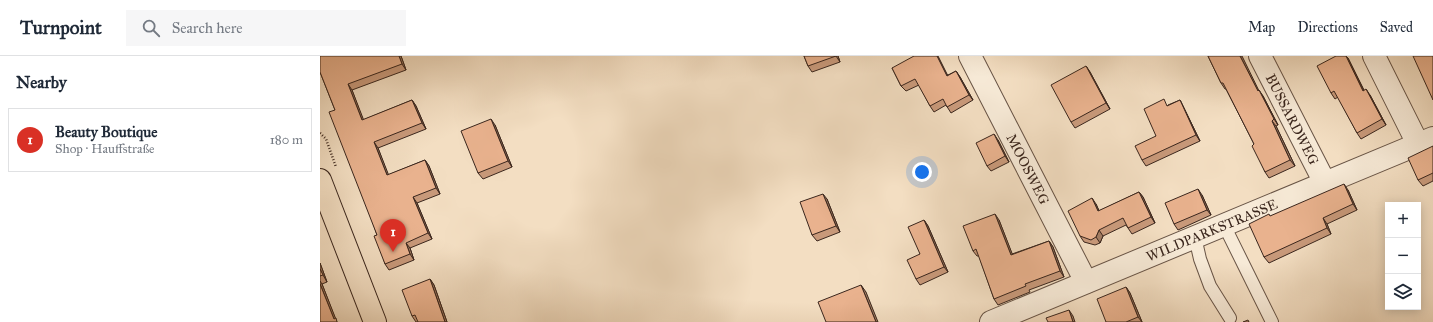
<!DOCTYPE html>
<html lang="en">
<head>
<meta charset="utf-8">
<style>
	body { margin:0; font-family:"IM FELL Great Primer",serif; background:#f6f6f7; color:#1f2937 }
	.controls { position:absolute; right:12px; bottom:12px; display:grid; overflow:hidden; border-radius:0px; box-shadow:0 2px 10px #0003 }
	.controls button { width:36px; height:36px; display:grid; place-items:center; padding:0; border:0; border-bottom:1px solid #e0e1e3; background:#fff; color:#1f2937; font:20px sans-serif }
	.you { position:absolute; left:602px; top:116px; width:14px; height:14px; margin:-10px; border:3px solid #fff; border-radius:50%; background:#1a73e8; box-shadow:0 0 0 6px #1a73e833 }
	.badge { display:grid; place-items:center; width:26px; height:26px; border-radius:50%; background:#d93025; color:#fff; font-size:13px; font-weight:700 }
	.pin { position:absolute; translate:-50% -33px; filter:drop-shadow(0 1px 2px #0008) }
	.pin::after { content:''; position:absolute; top:21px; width:14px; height:12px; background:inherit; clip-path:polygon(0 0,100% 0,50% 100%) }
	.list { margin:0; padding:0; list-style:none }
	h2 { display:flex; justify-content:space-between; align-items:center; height:52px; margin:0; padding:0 16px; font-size:17px }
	h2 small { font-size:13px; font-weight:400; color:#747a83 }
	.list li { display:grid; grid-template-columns:26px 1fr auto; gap:12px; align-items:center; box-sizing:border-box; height:64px; margin:0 8px 8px; padding:0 8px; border:1px solid #e0e1e3; border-radius:0px }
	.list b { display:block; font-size:15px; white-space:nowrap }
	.list p { margin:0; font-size:13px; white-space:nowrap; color:#747a83 }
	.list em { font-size:13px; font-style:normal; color:#747a83 }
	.icon { flex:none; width:22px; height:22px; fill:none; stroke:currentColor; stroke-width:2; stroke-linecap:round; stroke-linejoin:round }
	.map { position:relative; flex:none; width:1113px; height:266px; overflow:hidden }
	header { display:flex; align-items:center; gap:24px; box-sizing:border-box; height:56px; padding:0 20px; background:#fff; border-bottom:1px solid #e0e1e3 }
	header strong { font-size:19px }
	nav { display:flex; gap:22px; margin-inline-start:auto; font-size:14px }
	.search { width:280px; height:36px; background:#f6f6f7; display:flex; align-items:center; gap:10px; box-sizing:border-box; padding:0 14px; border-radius:0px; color:#747a83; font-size:15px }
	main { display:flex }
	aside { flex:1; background:#fff }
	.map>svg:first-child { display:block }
</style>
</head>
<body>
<header>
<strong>Turnpoint</strong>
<div class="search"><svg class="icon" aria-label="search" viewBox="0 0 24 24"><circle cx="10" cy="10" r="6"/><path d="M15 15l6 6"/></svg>Search here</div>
<nav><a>Map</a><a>Directions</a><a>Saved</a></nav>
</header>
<main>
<aside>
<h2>Nearby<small></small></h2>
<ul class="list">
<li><span class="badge">1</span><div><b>Beauty Boutique</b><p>Shop · Hauffstraße</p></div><em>180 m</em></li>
</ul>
</aside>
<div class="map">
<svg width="1113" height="266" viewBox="0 0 1113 266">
	<rect width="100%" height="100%" fill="#f3dec2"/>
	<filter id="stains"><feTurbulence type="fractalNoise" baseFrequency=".005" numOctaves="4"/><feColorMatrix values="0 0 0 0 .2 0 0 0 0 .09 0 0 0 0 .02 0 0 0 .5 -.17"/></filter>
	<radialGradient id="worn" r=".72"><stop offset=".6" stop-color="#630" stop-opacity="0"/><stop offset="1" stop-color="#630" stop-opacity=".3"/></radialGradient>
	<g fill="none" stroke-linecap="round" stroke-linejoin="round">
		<defs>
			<g id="lane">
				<path d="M904,169L952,266"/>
				<path d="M875,181L880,203L890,230L910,262"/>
			</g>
			<g id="street">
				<path id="s1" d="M650,0L766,226"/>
				<path id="s2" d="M940,0L1005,127"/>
				<path d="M1054,0L1098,88"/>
				<path id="s3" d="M671,266L1113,82"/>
			</g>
			<path id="primary" d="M0,124L55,266"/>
		</defs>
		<use href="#lane" stroke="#685446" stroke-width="14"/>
		<use href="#street" stroke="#685446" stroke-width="24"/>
		<use href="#primary" stroke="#3a261d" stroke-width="24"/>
		<path stroke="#3a261d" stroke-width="2.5" stroke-dasharray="1 2" stroke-linecap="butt" d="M0,77L6,83L16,111"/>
		<use href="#lane" stroke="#f7ead7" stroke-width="12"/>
		<use href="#street" stroke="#f7ead7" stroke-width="22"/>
		<use href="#primary" stroke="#f3dec2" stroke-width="22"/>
	</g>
	<g fill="#c8997a" stroke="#3a261d">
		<path d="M81,0L86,14L32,34L43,64L92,44L96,50L106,73L58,92L68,119L105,104L109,110L120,138L97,147L112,183L90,192L94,204L69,214L65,208L57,179L15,54L0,16Z"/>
		<path d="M484,0H518L520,6L492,16L488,10Z"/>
		<path d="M888,0L939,35L943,40L958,69L956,70L975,110L949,122L945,116L934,88L906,33H905L901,27Z"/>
		<path d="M1028,2L1044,34L1050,39L1066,69L1041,83L1037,77L1018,41L1015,43L1011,37Z"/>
		<path d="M766,10L770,16L790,53L755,72L751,66Z"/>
		<path d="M572,12L628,19L636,15L640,21L653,44L631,57L626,49L614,56L610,50L599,29L586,35L581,30Z"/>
		<path d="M860,44L863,50L880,85L826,110L822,104L836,80L848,49Z"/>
		<path d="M175,69L192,111L163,123L158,117Z"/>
		<path d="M678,84L689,106L671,115L667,110Z"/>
		<path d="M1113,90V125L1103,130L1098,124Z"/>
		<path d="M1028,134L1037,154L1007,168L1011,178L949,207L944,201L951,160Z"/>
		<path d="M819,136L823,141L835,167L812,178L806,169L783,180L780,187L775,189L764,186L760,180L776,148L779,155Z"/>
		<path d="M882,139L891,159L858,174L854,168Z"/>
		<path d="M507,143L520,176L497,185L492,179Z"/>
		<path d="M604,164L608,170L628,216L600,229L596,223L600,198Z"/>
		<path d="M679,164L692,198L729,185L733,191L744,221L709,234L710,236L678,249L674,243L659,200H657L653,195Z"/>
		<path d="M0,207L7,226L2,228L15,262L0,266Z"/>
		<path d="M110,223L114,229L127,266H96L92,260Z"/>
		<path d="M806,231L810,237L822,266H786Z"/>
	</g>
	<g fill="#a37d63" stroke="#3a261d">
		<path d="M79,0H81L86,14L82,8Z"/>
		<path d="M516,0H518L520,6Z"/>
		<path d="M617,0H618L631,26L627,20Z"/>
		<path d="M920,0H922L942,41L938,35Z"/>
		<path d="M1026,0L1028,2L1047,41L1043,35Z"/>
		<path d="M766,10L770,16L790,53L786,47Z"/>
		<path d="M636,15L640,21L653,44L649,39Z"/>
		<path d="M28,28L32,34L46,70L42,64Z"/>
		<path d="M1046,33L1050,39L1066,69L1062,63Z"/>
		<path d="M939,34L943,40L958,69L954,63Z"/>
		<path d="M92,44L96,50L106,73L102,67Z"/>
		<path d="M860,44L863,50L880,85L876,79Z"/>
		<path d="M171,63L175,69L192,111L188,105Z"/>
		<path d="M952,65L956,70L975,110L970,104Z"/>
		<path d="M674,78L678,84L689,106L685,100Z"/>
		<path d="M54,86L58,92L71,125L67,119Z"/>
		<path d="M105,104L109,110L120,138L116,132Z"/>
		<path d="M1024,128L1028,134L1037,154L1033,148Z"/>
		<path d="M878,133L882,139L891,159L887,154Z"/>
		<path d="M819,136L823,141L835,167L831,161Z"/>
		<path d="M503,138L507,143L520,176L516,170Z"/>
		<path d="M93,141L97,147L112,183L108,177Z"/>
		<path d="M772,142L776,148L782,161L778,155Z"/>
		<path d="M675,158L679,164L695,205L691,199Z"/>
		<path d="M1003,162L1007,168L1011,178L1007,172Z"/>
		<path d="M604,164L608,170L628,216L624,211Z"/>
		<path d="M779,174L783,180L780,187L776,181Z"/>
		<path d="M729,185L733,191L744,221L740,215Z"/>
		<path d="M86,187L90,192L94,204L90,198Z"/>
		<path d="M0,207L7,226L3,219L0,213Z"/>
		<path d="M110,223L114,229L127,266H125Z"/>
		<path d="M0,225L2,228L17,266L14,263L0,228Z"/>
		<path d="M541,229L546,236L558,266H556Z"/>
		<path d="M806,231L810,237L822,266L818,261Z"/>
		<path d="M749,254L753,260L755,266H753Z"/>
	</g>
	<g fill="#e9b28e" stroke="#3a261d">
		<path d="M0,0H79L82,8L28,28L42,64L92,44L102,67L54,86L67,119L105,104L116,132L93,141L108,177L86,187L90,198L65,208L54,180L57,179L9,56L15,54L0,16Z"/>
		<path d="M484,0H516L488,10Z"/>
		<path d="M594,0H617L627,20L636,15L649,39L627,51L623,43L610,50L595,23L581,30L572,12Z"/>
		<path d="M888,0H920L938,35L939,34L954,63L952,65L970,104L945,116L932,90L934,88L903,27H901Z"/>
		<path d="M1016,0H1026L1043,35L1046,33L1062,63L1037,77L1014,35L1011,37L997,10Z"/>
		<path d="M1093,0H1113V44Z"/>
		<path d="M766,10L786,47L751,66L731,29Z"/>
		<path d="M844,43L847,50L860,44L876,79L822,104L815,90L836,80L824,53Z"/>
		<path d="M171,63L188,105L158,117L141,75Z"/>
		<path d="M674,78L685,100L667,110L656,87Z"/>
		<path d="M1113,90V117L1098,124L1088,102Z"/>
		<path d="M1024,128L1033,148L1003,162L1007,172L944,201L929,168L949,158L950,160Z"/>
		<path d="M878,133L887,154L854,168L845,147Z"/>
		<path d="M819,136L831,161L808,172L803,162L779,174L776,181L771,184L760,180L748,155L772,142L778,155Z"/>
		<path d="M503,138L516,170L492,179L480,146Z"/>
		<path d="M675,158L691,199L729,185L740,215L705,228L706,230L674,243L656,193L653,195L643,170Z"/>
		<path d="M604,164L624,211L596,223L587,204L600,198L588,171Z"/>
		<path d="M0,213L3,219L0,220Z"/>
		<path d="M110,223L125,266H98L95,259L92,260L82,234Z"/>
		<path d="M0,228L14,263L16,262L17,266H0Z"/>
		<path d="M541,229L556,266H506L498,246Z"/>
		<path d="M806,231L818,261L806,266H786L777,243Z"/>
		<path d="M749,254L753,266H728L726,262Z"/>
		<path d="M928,264L929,266H923Z"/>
	</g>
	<g text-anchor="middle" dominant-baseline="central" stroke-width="3.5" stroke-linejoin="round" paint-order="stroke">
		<g font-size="14" fill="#3a261d" stroke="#f7ead7">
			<text stroke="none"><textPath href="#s2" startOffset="71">BUSSARDWEG</textPath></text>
			<text stroke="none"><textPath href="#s1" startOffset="127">MOOSWEG</textPath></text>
			<text stroke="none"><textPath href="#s3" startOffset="239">WILDPARKSTRASSE</textPath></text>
		</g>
	</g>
	<rect width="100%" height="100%" filter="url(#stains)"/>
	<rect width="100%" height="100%" fill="url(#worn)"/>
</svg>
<div class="controls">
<button>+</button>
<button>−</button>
<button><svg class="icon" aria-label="layers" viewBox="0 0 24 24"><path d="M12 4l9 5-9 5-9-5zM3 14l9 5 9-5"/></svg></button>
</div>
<div class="you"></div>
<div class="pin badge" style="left:73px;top:196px">1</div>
</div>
</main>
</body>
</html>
